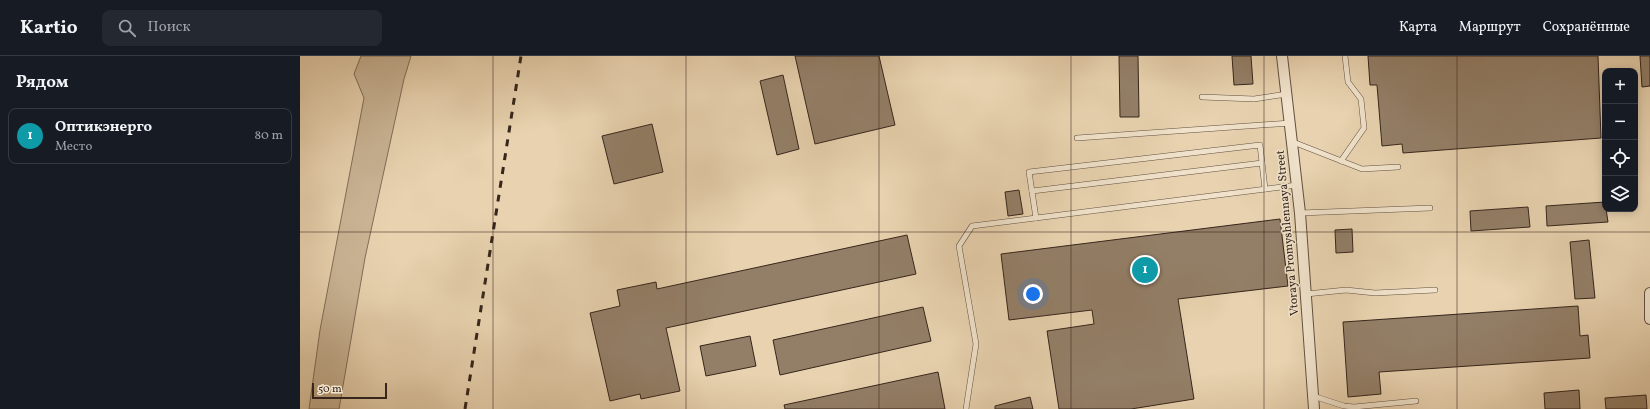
<!DOCTYPE html>
<html lang="ru">
<head>
<meta charset="utf-8">
<style>
	body { margin:0; font-family:Vollkorn,serif; background:#242831; color:#f1f3f6 }
	.controls { position:absolute; right:12px; top:12px; display:grid; overflow:hidden; border-radius:8px; box-shadow:0 2px 10px #0003 }
	.controls button { width:36px; height:36px; display:grid; place-items:center; padding:0; border:0; border-bottom:1px solid #363941; background:#171b24; color:#f1f3f6; font:20px sans-serif }
	.scale { position:absolute; left:12px; bottom:10px; width:75px; box-sizing:border-box; padding-left:4px; border:2px solid #36261c; border-top:0; font-size:11px; line-height:14px; white-space:nowrap; color:#36261c; -webkit-text-stroke:3px #f0e2cb; paint-order:stroke }
	.you { position:absolute; left:733px; top:238px; width:14px; height:14px; margin:-10px; border:3px solid #fff; border-radius:50%; background:#1a73e8; box-shadow:0 0 0 6px #1a73e833 }
	.badge { display:grid; place-items:center; width:26px; height:26px; border-radius:50%; background:#c59692; color:#fff; font-size:13px; font-weight:700 }
	.pin { position:absolute; translate:-50% -50%; border:2px solid #fff; box-shadow:0 1px 4px #0006 }
	.list { margin:0; padding:0; list-style:none }
	h2 { display:flex; justify-content:space-between; align-items:center; height:52px; margin:0; padding:0 16px; font-size:17px }
	h2 small { font-size:13px; font-weight:400; color:#9ea1a6 }
	.list li { display:grid; grid-template-columns:26px 1fr auto; gap:12px; align-items:center; box-sizing:border-box; height:56px; margin:0 8px 8px; padding:0 8px; border:1px solid #363941; border-radius:8px }
	.list b { display:block; font-size:15px; white-space:nowrap }
	.list p { margin:0; font-size:13px; white-space:nowrap; color:#9ea1a6 }
	.list em { font-size:13px; font-style:normal; color:#9ea1a6 }
	.icon { flex:none; width:22px; height:22px; fill:none; stroke:currentColor; stroke-width:2; stroke-linecap:round; stroke-linejoin:round }
	.map { position:relative; flex:none; width:1350px; height:353px; overflow:hidden }
	header { display:flex; align-items:center; gap:24px; box-sizing:border-box; height:56px; padding:0 20px; background:#171b24; border-bottom:1px solid #363941 }
	header strong { font-size:19px }
	nav { display:flex; gap:22px; margin-inline-start:auto; font-size:14px }
	.search { width:280px; height:36px; background:#242831; display:flex; align-items:center; gap:10px; box-sizing:border-box; padding:0 14px; border-radius:8px; color:#9ea1a6; font-size:15px }
	main { display:flex }
	aside { flex:1; background:#171b24 }
	.map>svg:first-child { display:block }
</style>
</head>
<body>
<header>
<strong>Kartio</strong>
<div class="search"><svg class="icon" aria-label="search" viewBox="0 0 24 24"><circle cx="10" cy="10" r="6"/><path d="M15 15l6 6"/></svg>Поиск</div>
<nav><a>Карта</a><a>Маршрут</a><a>Сохранённые</a></nav>
</header>
<main>
<aside>
<h2>Рядом<small></small></h2>
<ul class="list">
<li><span class="badge" style="background:#0f9aa8">1</span><div><b>Оптикэнерго</b><p>Место</p></div><em>80 m</em></li>
</ul>
</aside>
<div class="map">
<svg width="1350" height="353" viewBox="0 0 1350 353">
	<rect width="100%" height="100%" fill="#e8d2af"/>
	<filter id="stains"><feTurbulence type="fractalNoise" baseFrequency=".005" numOctaves="4"/><feColorMatrix values="0 0 0 0 .2 0 0 0 0 .09 0 0 0 0 .02 0 0 0 .5 -.17"/></filter>
	<radialGradient id="worn" r=".72"><stop offset=".6" stop-color="#630" stop-opacity="0"/><stop offset="1" stop-color="#630" stop-opacity=".3"/></radialGradient>
	<path fill="#cab596" stroke="#806e59" d="M61,0H111L104,23L65,202L39,353H9L20,274L64,42L54,18Z"/>
	<g fill="#937f68" stroke="#36261c">
		<path d="M495,0H579L595,69L515,88Z"/>
		<path d="M819,0H838L839,61H820Z"/>
		<path d="M932,0H951L953,28L934,29Z"/>
		<path d="M1068,0H1298L1301,82L1103,97L1102,88L1082,90L1077,29H1070Z"/>
		<path d="M1340,0H1350V30L1342,31Z"/>
		<path d="M483,19L499,93L477,99L460,25Z"/>
		<path d="M352,68L363,116L314,128L302,80Z"/>
		<path d="M719,134L723,158L708,160L705,136Z"/>
		<path d="M1305,146L1308,166L1247,170L1246,150Z"/>
		<path d="M1228,151L1230,171L1171,175L1170,155Z"/>
		<path d="M980,163L988,230L878,243L894,343L831,353H759L747,275L794,268L792,254L709,264L701,198Z"/>
		<path d="M1052,173L1053,196L1036,197L1035,174Z"/>
		<path d="M607,179L616,218L366,272L380,335L341,343L340,338L310,345L290,257L320,250L317,234L356,226L357,233Z"/>
		<path d="M1289,184L1295,242L1275,243L1270,186Z"/>
		<path d="M1278,250L1280,280L1288,279L1290,302L1079,316L1081,338L1048,341L1043,266Z"/>
		<path d="M623,251L631,285L480,319L473,284Z"/>
		<path d="M450,280L456,310L406,320L400,290Z"/>
		<path d="M638,316L645,353H485L484,349Z"/>
		<path d="M1279,334L1280,353H1245L1244,337Z"/>
		<path d="M1346,339L1347,353H1306L1305,342Z"/>
		<path d="M730,341L733,353H695V350Z"/>
	</g>
	<g fill="none" stroke-linecap="round" stroke-linejoin="round">
		<defs>
			<g id="service">
				<path d="M902,41L954,43L987,38"/>
				<path d="M777,82L990,67"/>
				<path d="M993,86L1062,113L1098,111"/>
				<path d="M1041,105L1064,72L1061,43L1048,26L1045,0"/>
				<path d="M732,135L962,107"/>
				<path d="M1000,157L1130,152"/>
				<path d="M736,162L729,116L960,89L965,133"/>
				<path d="M1006,238L1046,234L1075,237L1135,234"/>
				<path d="M1013,340L1044,350L1054,351L1116,345"/>
				<path d="M666,353L676,288L659,190L672,170L997,129"/>
			</g>
			<g id="minor">
				<path d="M982,0L1000,157L1014,353"/>
				<path d="M1350,237V263"/>
			</g>
		</defs>
		<use href="#service" stroke="#625141" stroke-width="6"/>
		<use href="#minor" stroke="#625141" stroke-width="12"/>
		<use href="#service" stroke="#f0e2cb" stroke-width="5"/>
		<use href="#minor" stroke="#f0e2cb" stroke-width="10"/>
		<path stroke="#36261c" stroke-width="3" stroke-dasharray="7 7" stroke-linecap="butt" d="M165,353L221,0"/>
	</g>
	<path fill="none" stroke="#36261c" stroke-width="1" stroke-opacity="0.55" d="M193,0V353M386,0V353M579,0V353M771,0V353M964,0V353M1157,0V353M0,176H1350"/>
	<g text-anchor="middle" dominant-baseline="central" stroke-width="3" stroke-linejoin="round" paint-order="stroke">
		<g font-size="12" fill="#36261c" stroke="#f0e2cb">
			<text transform="translate(988 177) rotate(-95)">Vtoraya Promyshlennaya Street</text>
		</g>
	</g>
	<rect width="100%" height="100%" filter="url(#stains)"/>
	<rect width="100%" height="100%" fill="url(#worn)"/>
</svg>
<div class="controls">
<button>+</button>
<button>−</button>
<button><svg class="icon" aria-label="locate" viewBox="0 0 24 24"><circle cx="12" cy="12" r="6"/><path d="M12 2v4M12 18v4M2 12h4M18 12h4"/></svg></button>
<button><svg class="icon" aria-label="layers" viewBox="0 0 24 24"><path d="M12 4l9 5-9 5-9-5zM3 14l9 5 9-5"/></svg></button>
</div>
<div class="scale">50 m</div>
<div class="you"></div>
<div class="pin badge" style="left:845px;top:214px;background:#0f9aa8">1</div>
</div>
</main>
</body>
</html>
